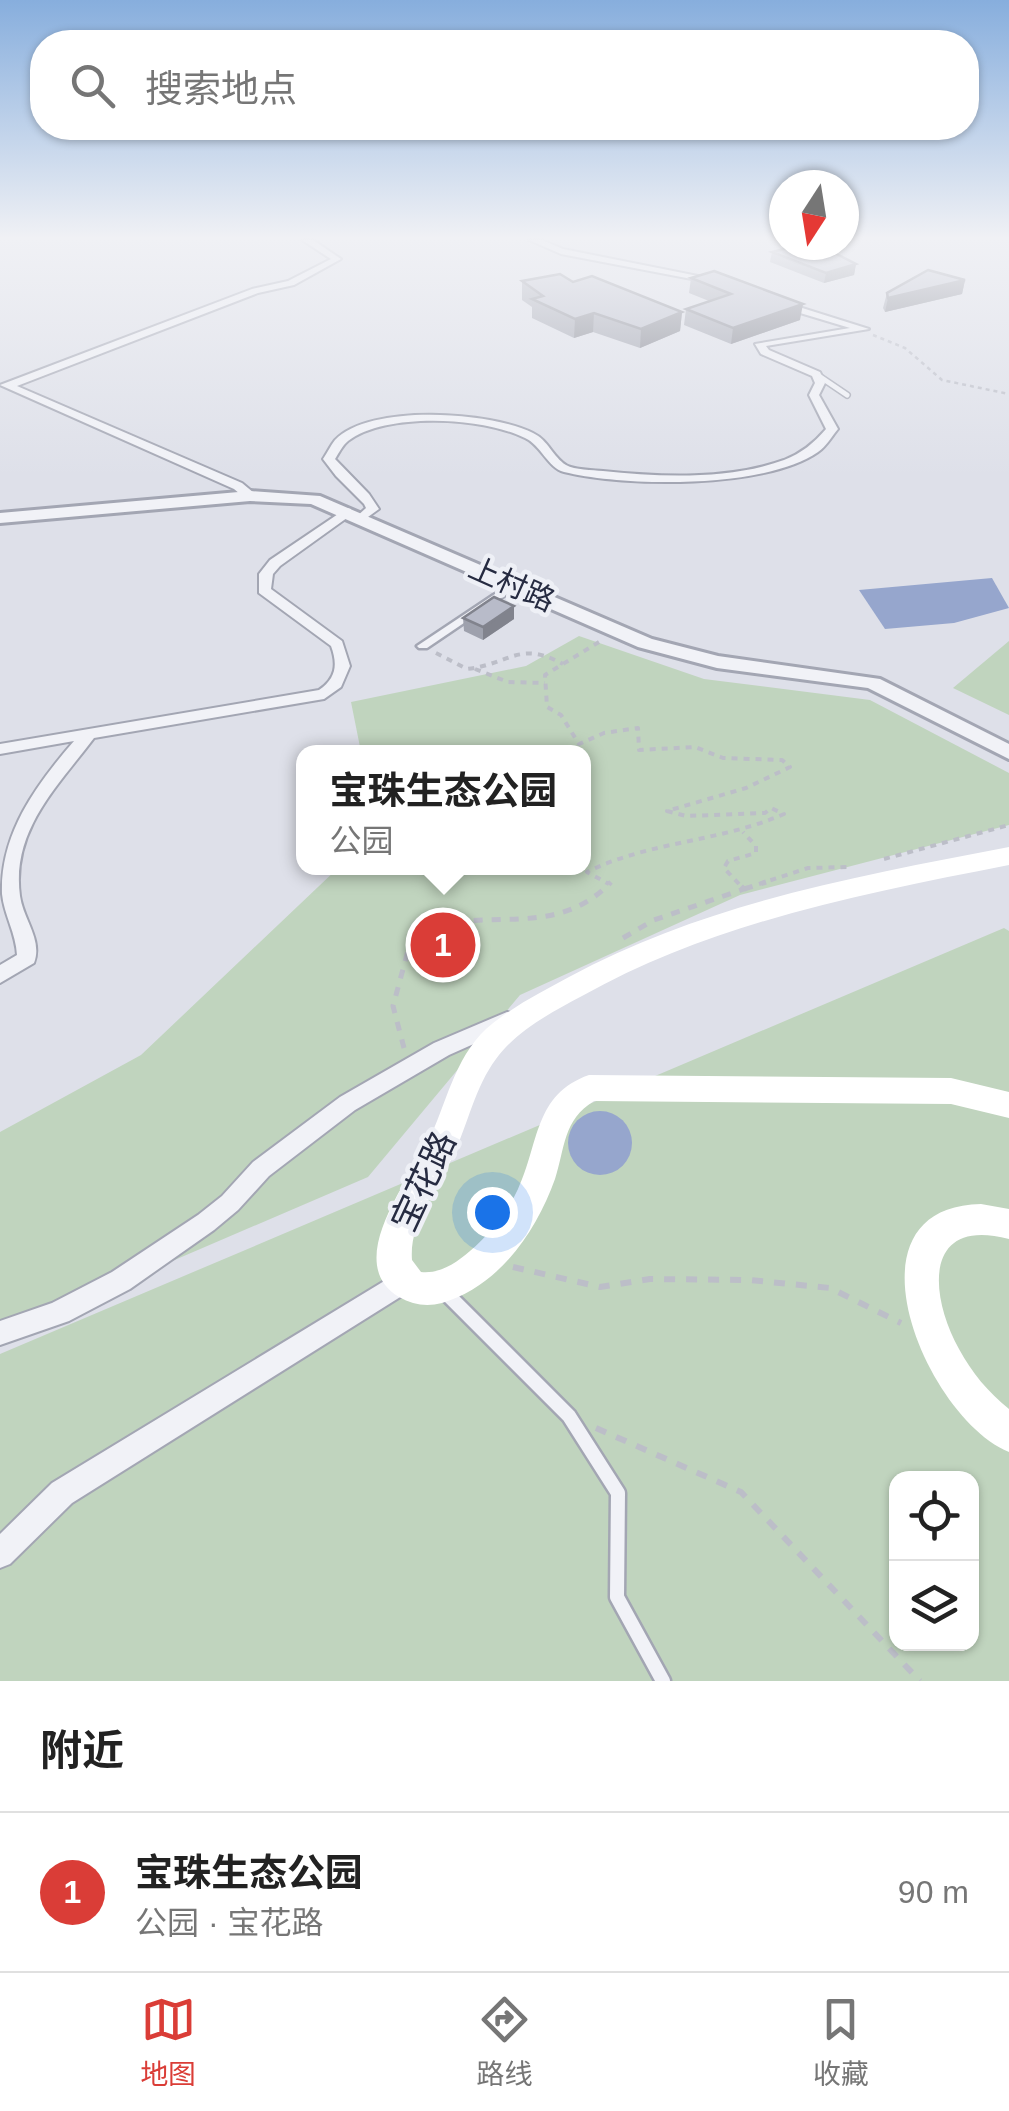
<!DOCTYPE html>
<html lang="zh">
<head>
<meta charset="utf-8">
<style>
	body { margin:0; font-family:Arial,"Noto Sans SC",sans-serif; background:#f2f2f2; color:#222 }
	.controls { position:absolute; right:30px; bottom:30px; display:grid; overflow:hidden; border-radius:20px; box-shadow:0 2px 8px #0004 }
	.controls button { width:90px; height:90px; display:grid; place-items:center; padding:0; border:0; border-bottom:2px solid #e0e0e0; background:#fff; color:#222; font:50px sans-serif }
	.compass { position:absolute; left:769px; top:170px; width:90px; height:90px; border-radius:50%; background:#fff; box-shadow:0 2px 8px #0004; rotate:192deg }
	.you { position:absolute; left:492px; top:1212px; width:35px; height:35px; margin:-25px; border:8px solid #fff; border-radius:50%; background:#1a73e8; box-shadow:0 0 0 15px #1a73e833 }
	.badge { display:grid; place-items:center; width:65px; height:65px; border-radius:50%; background:#da3d37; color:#fff; font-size:32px; font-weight:700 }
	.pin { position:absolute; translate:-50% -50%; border:5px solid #fff; box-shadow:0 2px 10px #0006 }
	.popup { position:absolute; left:296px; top:745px; width:295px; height:130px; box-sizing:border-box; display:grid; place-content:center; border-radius:20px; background:#fff; filter:drop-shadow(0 2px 8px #0005); font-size:32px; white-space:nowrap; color:#767676 }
	.popup b { font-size:38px; color:#222 }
	.popup::after { content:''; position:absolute; left:50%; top:100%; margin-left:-20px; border:20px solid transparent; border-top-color:#fff }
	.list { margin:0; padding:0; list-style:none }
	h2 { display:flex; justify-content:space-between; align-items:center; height:130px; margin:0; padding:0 40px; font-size:42px }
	h2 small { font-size:32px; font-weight:400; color:#767676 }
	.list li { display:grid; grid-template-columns:65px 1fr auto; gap:30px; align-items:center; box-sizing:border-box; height:160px; padding:0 40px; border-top:2px solid #e0e0e0 }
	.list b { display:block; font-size:38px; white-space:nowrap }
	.list p { margin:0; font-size:32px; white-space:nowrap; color:#767676 }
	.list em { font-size:32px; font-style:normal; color:#767676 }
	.icon { flex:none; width:55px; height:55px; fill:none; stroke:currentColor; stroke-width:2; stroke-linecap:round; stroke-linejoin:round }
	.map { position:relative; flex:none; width:1009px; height:1681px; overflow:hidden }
	.search { position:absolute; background:#fff; box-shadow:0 2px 8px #0004; left:30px; right:30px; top:30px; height:110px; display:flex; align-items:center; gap:25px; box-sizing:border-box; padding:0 35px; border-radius:40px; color:#767676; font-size:38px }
	.sheet { height:290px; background:#fff }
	nav { display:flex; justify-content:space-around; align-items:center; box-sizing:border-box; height:140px; border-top:2px solid #e0e0e0; background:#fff; font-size:28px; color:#767676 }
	nav a { display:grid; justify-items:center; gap:5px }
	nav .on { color:#da3d37 }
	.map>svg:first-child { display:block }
</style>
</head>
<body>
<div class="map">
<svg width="1009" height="1681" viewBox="0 0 1009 1681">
	<rect width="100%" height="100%" fill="#dee0e9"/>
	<g fill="#c0d4be" fill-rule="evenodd">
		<path d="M579,636L704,679L870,700L1009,773V825L740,895L520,995L368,1177L0,1335V1132L141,1055L338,868H583V752H361L351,702L526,666Z"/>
		<path d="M1009,641V715L953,688Z"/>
		<path d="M1004,928L1009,931V1681H0V1354ZM896,1478H972V1644H896Z"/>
	</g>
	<g fill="#96a6cd">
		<path d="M992,578L1009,608L954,623L885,629L859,590Z"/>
		<circle cx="600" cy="1143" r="32"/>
	</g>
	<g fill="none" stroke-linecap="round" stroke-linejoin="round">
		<defs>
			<path id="service-far1" d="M816,374L847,395"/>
			<path id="service" d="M446,1293L569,1416L618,1493L617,1597L663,1681"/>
			<path id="pedestrian" d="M513,582L517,583V587L427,648H419L417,646Z"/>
			<g id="minor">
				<path d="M302,240H313L341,259L294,285L258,293L17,386L242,483L254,493V499H246L234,489L0,385L252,289L288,281L331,259Z"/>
				<path d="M529,240H542L563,249L723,281L718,284L561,254Z"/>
				<path d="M780,301L869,329L766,346L769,350L820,372L825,383L819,395L838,429C832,436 826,447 818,452C765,489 625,487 564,472C548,468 541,445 525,438C483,417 386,412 348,441C342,446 339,453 335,459L369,494L379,509L361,522L355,518L366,508L364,504L336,476L323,459C327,453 331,445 335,440C370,403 492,412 533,433C548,440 553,457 566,465C575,470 592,470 603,471C660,477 729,480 784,460C802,453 814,443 826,429L809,395L815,383L812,376L761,354L755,344L850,328L777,306L775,304Z"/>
				<path d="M347,508L351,509V515L280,566L273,574L271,589L342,641L350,666L341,687L324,699L94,738C58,786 11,830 20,896C23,919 43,940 34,963L0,983V965L17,955C16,933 4,915 2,894C0,833 37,784 74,741L0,754V744L319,690C336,678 338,665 331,646L259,593V574L270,560Z"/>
				<path d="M507,1012L514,1014L517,1020L514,1026L449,1055L355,1110L269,1176L238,1210L214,1230L130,1289L69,1321L0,1345V1321L52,1303L112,1272L198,1215L222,1196L253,1162L340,1097L434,1043Z"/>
				<path d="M404,1269L413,1273L416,1281L413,1289L72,1503L10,1564L0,1568V1534L52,1483Z"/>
			</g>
			<path id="tertiary" d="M250,491L320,496L652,639L718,656L880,679L1009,744V759L868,688L717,668L638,647L311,504L250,501L0,523V513Z"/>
		</defs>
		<use href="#service-far1" stroke="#a3a6b3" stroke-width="8"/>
		<use href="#service" stroke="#a3a6b3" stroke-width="19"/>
		<use href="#pedestrian" stroke="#a3a6b3" stroke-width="5"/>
		<use href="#minor" stroke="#a3a6b3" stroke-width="4"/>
		<use href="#tertiary" stroke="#a3a6b3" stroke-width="6"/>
		<path stroke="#bcbec8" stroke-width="2.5" stroke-dasharray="4 4" stroke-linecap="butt" d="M873,335L905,348L942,380L1009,394"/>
		<g stroke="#bcbec8" stroke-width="4" stroke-dasharray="6 6" stroke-linecap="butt">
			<path d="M599,642L545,675L547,707L561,715L579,744L604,733L638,728L639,750L695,747L723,758L782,760L790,767L746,788L667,811L686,816L765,813L771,808L784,814C720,842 650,841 587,872L609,884"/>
			<path d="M436,653L467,669C510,664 519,640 563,664"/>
			<path d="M475,669L508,682L545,683"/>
			<path d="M884,859L1009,825"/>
			<path d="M739,884L724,868L728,861L756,853V846L743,832"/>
			<path d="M759,884L808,868L850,867"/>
		</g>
		<g stroke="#bcbec8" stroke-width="5" stroke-dasharray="9 9" stroke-linecap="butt">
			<path d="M744,889L766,882"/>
			<path d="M623,938L654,920L744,889L737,882"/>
			<path d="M404,1048L393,1006L412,936C479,901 552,944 611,882"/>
		</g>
		<g stroke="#bcbec8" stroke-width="6" stroke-dasharray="11 11" stroke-linecap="butt">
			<path d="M513,1267L600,1287L650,1279L750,1280L830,1288L901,1323"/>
			<path d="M596,1428L741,1492L920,1681"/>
		</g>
		<use href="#service-far1" stroke="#f1f2f7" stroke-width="5"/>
		<use href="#service" stroke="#f1f2f7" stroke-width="14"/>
		<use href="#pedestrian" fill="#f1f2f7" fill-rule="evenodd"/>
		<use href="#minor" fill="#f1f2f7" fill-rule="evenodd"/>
		<use href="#tertiary" fill="#f1f2f7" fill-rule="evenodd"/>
		<g fill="#fff" fill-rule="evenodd">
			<path d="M1009,847V865C861,894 715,922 582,996C552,1012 516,1031 496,1059C475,1087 468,1124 453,1156C437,1189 409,1222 412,1260L421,1272C440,1274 456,1263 470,1251C490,1234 507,1213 518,1189C539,1144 534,1094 589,1075L951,1078L1009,1092V1118L951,1104L594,1101C563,1120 565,1148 555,1179C536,1232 499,1286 442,1303C427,1307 413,1305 399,1297C342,1263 409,1180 428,1142C446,1105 454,1059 486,1029C510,1008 541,992 569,977C706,903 858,876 1009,847Z"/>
			<path d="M981,1204L1009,1209V1239C923,1216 929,1295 959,1349C972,1373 988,1392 1009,1409V1452C926,1418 837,1207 981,1204Z"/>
		</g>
	</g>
	<g fill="#9ea1ad">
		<path d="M772,252L856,264L854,275L824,283L770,262Z"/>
		<path d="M691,278L800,320L731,344L684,325L686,309L709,301L689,293Z"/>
		<path d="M965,280L962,294L885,312L883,308L887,293Z"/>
		<path d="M522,281L573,282L682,312L680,331L640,348L593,332L574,338L532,318V307L522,300Z"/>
		<path d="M514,606V619L483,640L464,631L463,618Z"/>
	</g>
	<g fill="#81838d">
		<path d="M856,264L854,275L824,283L826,273Z"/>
		<path d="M965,280L962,294L885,312L888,298Z"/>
		<path d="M803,304L800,320L731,344L733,328Z"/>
		<path d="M682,312L680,331L640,348L641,329Z"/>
		<path d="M594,313L593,332L574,338L575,319Z"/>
		<path d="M514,606V619L483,640V627Z"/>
	</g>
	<g fill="#b8bbc9" stroke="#81838d" stroke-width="2.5">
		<path d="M800,245H819L856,264L826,273L772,252Z"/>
		<path d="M928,270L965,280L888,298L887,293Z"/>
		<path d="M714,271L803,304L733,328L686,309L731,294L691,278Z"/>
		<path d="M560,274L573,282L592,276L682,312L641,329L594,313L575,319L532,299L543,296L522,281Z"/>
		<path d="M494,597L514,606L483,627L463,618Z"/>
	</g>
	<linearGradient id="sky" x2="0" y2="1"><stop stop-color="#87aedd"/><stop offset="0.5" stop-color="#f0f1f5"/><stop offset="1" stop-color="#f0f1f5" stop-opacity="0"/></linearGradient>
	<rect width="1009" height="476" fill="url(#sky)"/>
	<g text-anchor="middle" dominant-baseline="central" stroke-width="9" stroke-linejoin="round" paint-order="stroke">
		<g font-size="30" fill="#262b41" stroke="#eef0f6">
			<text transform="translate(512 584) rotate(24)">上村路</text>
		</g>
		<g font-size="35" fill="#262b41" stroke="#eef0f6">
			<text transform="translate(423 1181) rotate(-65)">宝花路</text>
		</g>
	</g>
</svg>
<div class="controls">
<button><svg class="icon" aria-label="locate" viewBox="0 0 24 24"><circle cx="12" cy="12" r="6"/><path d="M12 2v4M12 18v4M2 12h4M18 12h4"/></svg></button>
<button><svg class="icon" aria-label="layers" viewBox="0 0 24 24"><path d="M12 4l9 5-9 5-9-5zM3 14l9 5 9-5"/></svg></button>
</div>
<svg class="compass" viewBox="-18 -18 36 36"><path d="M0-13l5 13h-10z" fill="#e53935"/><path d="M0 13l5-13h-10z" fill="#767676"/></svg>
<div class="you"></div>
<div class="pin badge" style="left:443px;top:945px">1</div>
<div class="popup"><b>宝珠生态公园</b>公园</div>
<div class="search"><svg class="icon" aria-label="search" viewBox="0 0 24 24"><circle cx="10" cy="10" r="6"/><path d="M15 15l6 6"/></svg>搜索地点</div>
</div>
<section class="sheet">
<h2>附近<small></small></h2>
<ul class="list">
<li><span class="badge">1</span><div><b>宝珠生态公园</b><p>公园 · 宝花路</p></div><em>90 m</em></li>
</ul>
</section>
<nav>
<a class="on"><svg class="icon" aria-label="map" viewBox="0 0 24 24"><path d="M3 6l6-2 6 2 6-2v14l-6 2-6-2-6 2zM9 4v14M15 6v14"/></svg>地图</a>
<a><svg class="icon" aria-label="directions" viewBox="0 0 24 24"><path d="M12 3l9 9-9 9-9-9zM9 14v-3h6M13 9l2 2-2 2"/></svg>路线</a>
<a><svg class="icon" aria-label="saved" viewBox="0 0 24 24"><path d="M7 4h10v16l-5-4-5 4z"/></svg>收藏</a>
</nav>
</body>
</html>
